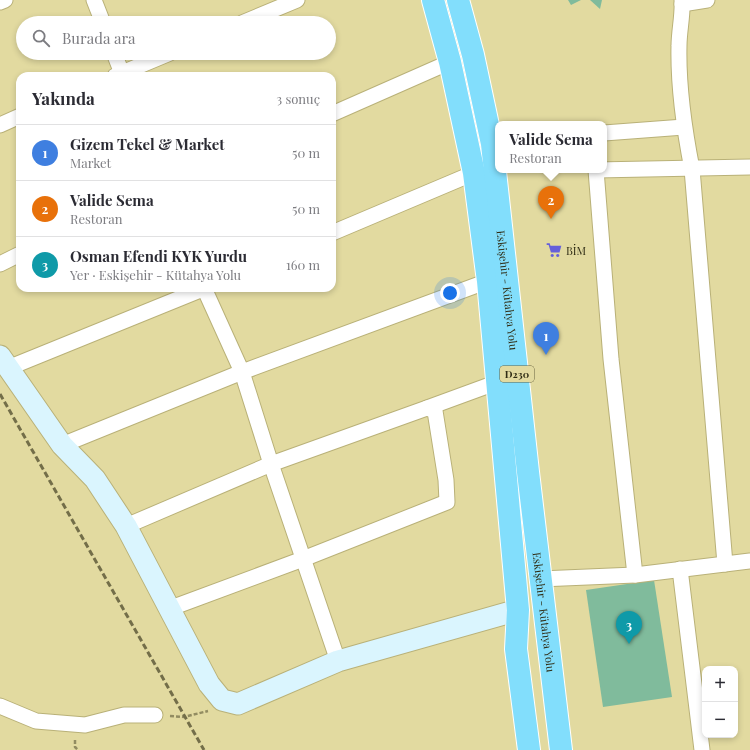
<!DOCTYPE html>
<html lang="tr">
<head>
<meta charset="utf-8">
<style>
	body { margin:0; font-family:"Playfair Display",serif; background:#f7f7f7; color:#2b2b33 }
	.controls { position:absolute; right:12px; bottom:12px; display:grid; overflow:hidden; border-radius:8px; box-shadow:0 2px 6px #0003 }
	.controls button { width:36px; height:36px; display:grid; place-items:center; padding:0; border:0; border-bottom:1px solid #e1e1e2; background:#fff; color:#2b2b33; font:20px sans-serif }
	.you { position:absolute; left:450px; top:293px; width:14px; height:14px; margin:-10px; border:3px solid #fff; border-radius:50%; background:#1a73e8; box-shadow:0 0 0 6px #1a73e833 }
	.badge { display:grid; place-items:center; width:26px; height:26px; border-radius:50%; background:#6660da; color:#fff; font-size:13px; font-weight:700 }
	.pin { position:absolute; translate:-50% -33px; filter:drop-shadow(0 1px 2px #0008) }
	.pin::after { content:''; position:absolute; top:21px; width:14px; height:12px; background:inherit; clip-path:polygon(0 0,100% 0,50% 100%) }
	.popup { position:absolute; left:495px; top:121px; width:112px; height:52px; box-sizing:border-box; display:grid; place-content:center; border-radius:8px; background:#fff; filter:drop-shadow(0 1px 3px #0005); font-size:13px; white-space:nowrap; color:#7c7c81 }
	.popup b { font-size:15px; color:#2b2b33 }
	.popup::after { content:''; position:absolute; left:50%; top:100%; margin-left:-8px; border:8px solid transparent; border-top-color:#fff }
	.list { margin:0; padding:0; list-style:none }
	h2 { display:flex; justify-content:space-between; align-items:center; height:52px; margin:0; padding:0 16px; font-size:17px }
	h2 small { font-size:13px; font-weight:400; color:#7c7c81 }
	.list li { display:grid; grid-template-columns:26px 1fr auto; gap:12px; align-items:center; box-sizing:border-box; height:56px; padding:0 16px; border-top:1px solid #e1e1e2 }
	.list b { display:block; font-size:15px; white-space:nowrap }
	.list p { margin:0; font-size:13px; white-space:nowrap; color:#7c7c81 }
	.list em { font-size:13px; font-style:normal; color:#7c7c81 }
	.icon { flex:none; width:22px; height:22px; fill:none; stroke:currentColor; stroke-width:2; stroke-linecap:round; stroke-linejoin:round }
	.map { position:relative; flex:none; width:750px; height:750px; overflow:hidden }
	.search { position:absolute; background:#fff; box-shadow:0 2px 6px #0003; left:16px; top:16px; width:320px; height:44px; display:flex; align-items:center; gap:10px; box-sizing:border-box; padding:0 14px; border-radius:22px; color:#7c7c81; font-size:15px }
	.panel { position:absolute; background:#fff; box-shadow:0 2px 6px #0003; left:16px; top:72px; width:320px; height:220px; border-radius:12px }
	.map>svg:first-child { display:block }
</style>
</head>
<body>
<div class="map">
<svg width="750" height="750" viewBox="0 0 750 750">
	<rect width="100%" height="100%" fill="#e2daa0"/>
	<g fill="#80bb9c">
		<path d="M568,0H581L571,5Z"/>
		<path d="M590,0H602L600,9Z"/>
		<path d="M654,580L672,697L603,707L586,590Z"/>
	</g>
	<g fill="none" stroke-linecap="round" stroke-linejoin="round">
		<defs>
			<g id="street">
				<path d="M94,0L103,23"/>
				<path d="M682,0C683,15 679,31 679,46C678,88 684,128 692,169L725,564"/>
				<path d="M0,2L5,0"/>
				<path d="M682,4L707,0"/>
				<path d="M242,23L297,0"/>
				<path d="M114,53L123,76"/>
				<path d="M115,76L170,53"/>
				<path d="M332,114L450,62"/>
				<path d="M0,125L20,116"/>
				<path d="M604,133L684,127"/>
				<path d="M596,170L611,359L635,575"/>
				<path d="M596,170L750,167"/>
				<path d="M332,233L474,173"/>
				<path d="M0,264L20,254"/>
				<path d="M204,288L242,372L271,464L338,661"/>
				<path d="M8,368L205,288"/>
				<path d="M427,408L498,382"/>
				<path d="M62,445L242,372L488,281"/>
				<path d="M126,526L271,464L427,408L435,411L446,480L447,502L303,559L171,608"/>
				<path d="M680,569L702,750"/>
				<path d="M540,579L635,575L750,561"/>
				<path d="M0,706L36,721L85,725L124,715H155"/>
			</g>
			<path id="secondary" d="M0,356L62,445L95,479L126,526L209,684L222,700L238,704L338,661L518,610"/>
			<g id="highway">
				<path d="M433,0L450,62L474,173L488,281L518,610L516,649L529,750"/>
				<path id="s1" d="M458,0L473,55L492,144L528,472L561,750"/>
			</g>
		</defs>
		<use href="#street" stroke="#b9b178" stroke-width="17"/>
		<use href="#secondary" stroke="#b9b178" stroke-width="23"/>
		<use href="#highway" stroke="#fff" stroke-width="24"/>
		<g stroke="#928c61" stroke-width="2.5" stroke-dasharray="4 2" stroke-linecap="butt">
			<path d="M170,716L184,717L208,711"/>
			<path d="M75,740V747L78,750"/>
		</g>
		<use href="#street" stroke="#fff" stroke-width="15"/>
		<use href="#secondary" stroke="#daf5fe" stroke-width="21"/>
		<use href="#highway" stroke="#82defc" stroke-width="22"/>
		<path stroke="#736e49" stroke-width="3" stroke-dasharray="6 3" stroke-linecap="butt" d="M0,394L204,750"/>
	</g>
	<defs>
		<symbol id="supermarket-bare" viewBox="-9 -9 18 18"><path d="M-6-5.5h2.5l.6 2H6L4.5 2H-2.5L-4.4-4H-6ZM-1.5 3.2a1.3 1.3 0 1 0 .1 0ZM3 3.2a1.3 1.3 0 1 0 .1 0Z" fill="#6660da" stroke="#e2daa0" stroke-width="2.5" paint-order="stroke"/></symbol>
	</defs>
	<g fill-rule="evenodd">
		<use href="#supermarket-bare" x="543" y="239" width="22" height="22"/>
	</g>
	<g text-anchor="middle" dominant-baseline="central" stroke-width="3" stroke-linejoin="round" paint-order="stroke">
		<rect fill="#e2daa0" stroke="#65603e" stroke-width="1" x="500" y="366" width="34" height="16" rx="3"/>
		<g font-size="10" font-weight="bold" fill="#2f2c14">
			<text x="517" y="374">D230</text>
		</g>
		<g font-size="11" fill="#2f2c14" stroke="#e2daa0" text-anchor="start">
			<text x="566" y="250">BİM</text>
		</g>
		<g font-size="11" fill="#2f2c14" stroke="#e2daa0">
			<text stroke="none"><textPath href="#s1" startOffset="295">Eskişehir - Kütahya Yolu</textPath></text>
			<text stroke="none"><textPath href="#s1" startOffset="619">Eskişehir - Kütahya Yolu</textPath></text>
		</g>
	</g>
</svg>
<div class="controls">
<button>+</button>
<button>−</button>
</div>
<div class="you"></div>
<div class="pin badge" style="left:546px;top:355px;background:#3f7fe0">1</div>
<div class="pin badge" style="left:551px;top:219px;background:#e8710a">2</div>
<div class="popup"><b>Valide Sema</b>Restoran</div>
<div class="pin badge" style="left:629px;top:644px;background:#0f9aa8">3</div>
<div class="search"><svg class="icon" aria-label="search" viewBox="0 0 24 24"><circle cx="10" cy="10" r="6"/><path d="M15 15l6 6"/></svg>Burada ara</div>
<section class="panel">
<h2>Yakında<small>3 sonuç</small></h2>
<ul class="list">
<li><span class="badge" style="background:#3f7fe0">1</span><div><b>Gizem Tekel &amp; Market</b><p>Market</p></div><em>50 m</em></li>
<li><span class="badge" style="background:#e8710a">2</span><div><b>Valide Sema</b><p>Restoran</p></div><em>50 m</em></li>
<li><span class="badge" style="background:#0f9aa8">3</span><div><b>Osman Efendi KYK Yurdu</b><p>Yer · Eskişehir - Kütahya Yolu</p></div><em>160 m</em></li>
</ul>
</section>
</div>
</body>
</html>
